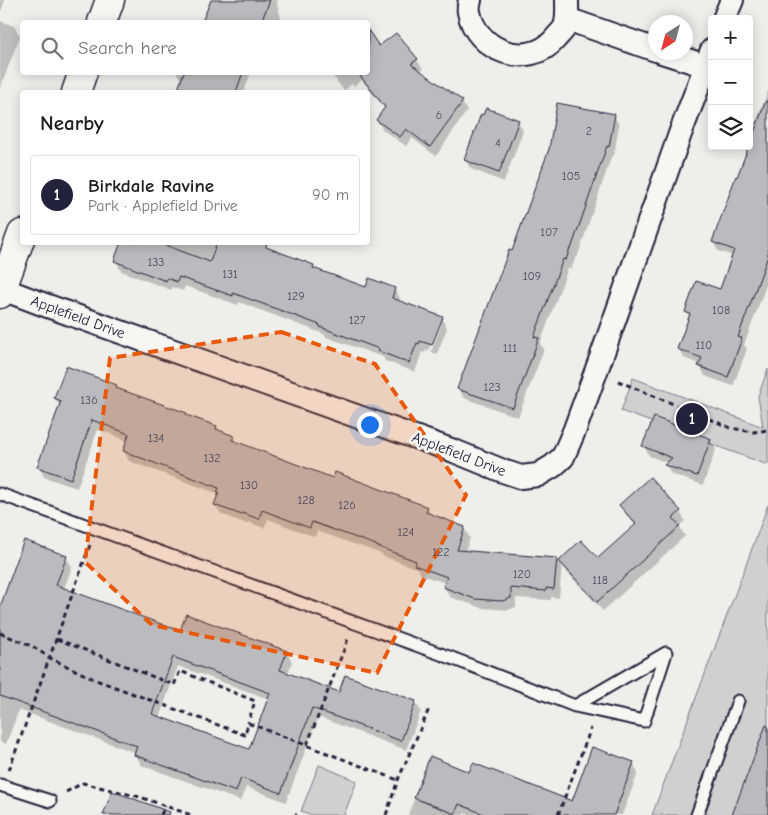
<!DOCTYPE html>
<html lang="en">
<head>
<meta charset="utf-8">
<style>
	body { margin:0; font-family:"Comic Neue",sans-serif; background:#f6f6f6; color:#202124 }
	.controls { position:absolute; right:15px; top:15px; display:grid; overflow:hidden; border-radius:5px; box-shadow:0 2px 12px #0003 }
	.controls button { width:45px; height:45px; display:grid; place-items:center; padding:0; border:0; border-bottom:1px solid #e0e0e0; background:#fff; color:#202124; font:25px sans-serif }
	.compass { position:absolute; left:648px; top:15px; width:45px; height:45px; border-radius:50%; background:#fff; box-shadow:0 2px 12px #0003; rotate:216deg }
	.you { position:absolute; left:369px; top:424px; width:18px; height:18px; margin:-12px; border:4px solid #fff; border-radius:50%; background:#1a73e8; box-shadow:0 0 0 8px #1a73e833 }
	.badge { display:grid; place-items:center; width:32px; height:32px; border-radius:50%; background:#22223b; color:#fff; font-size:16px; font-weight:700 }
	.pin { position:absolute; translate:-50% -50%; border:2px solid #fff; box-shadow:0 1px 5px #0006 }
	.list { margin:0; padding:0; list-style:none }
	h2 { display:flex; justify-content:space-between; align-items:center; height:65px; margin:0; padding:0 20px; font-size:21px }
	h2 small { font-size:16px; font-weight:400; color:#757577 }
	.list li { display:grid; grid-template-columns:32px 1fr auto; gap:15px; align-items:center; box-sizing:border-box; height:80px; margin:0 10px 10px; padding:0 10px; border:1px solid #e0e0e0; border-radius:5px }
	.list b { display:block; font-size:19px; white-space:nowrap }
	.list p { margin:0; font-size:16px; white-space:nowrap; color:#757577 }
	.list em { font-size:16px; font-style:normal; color:#757577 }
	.icon { flex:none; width:28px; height:28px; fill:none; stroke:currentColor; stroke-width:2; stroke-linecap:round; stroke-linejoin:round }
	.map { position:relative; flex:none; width:768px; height:815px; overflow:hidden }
	.search { position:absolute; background:#fff; box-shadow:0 2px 12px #0003; left:20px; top:20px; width:350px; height:55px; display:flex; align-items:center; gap:12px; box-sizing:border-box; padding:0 18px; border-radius:5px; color:#757577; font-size:19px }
	.panel { position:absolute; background:#fff; box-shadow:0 2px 12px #0003; left:20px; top:90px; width:350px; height:155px; border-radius:5px }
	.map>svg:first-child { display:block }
</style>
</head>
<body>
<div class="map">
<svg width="768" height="815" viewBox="0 0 768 815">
	<rect width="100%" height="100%" fill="#eeeeeb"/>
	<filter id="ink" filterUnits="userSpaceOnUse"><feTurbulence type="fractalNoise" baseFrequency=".02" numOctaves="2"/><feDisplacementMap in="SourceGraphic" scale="10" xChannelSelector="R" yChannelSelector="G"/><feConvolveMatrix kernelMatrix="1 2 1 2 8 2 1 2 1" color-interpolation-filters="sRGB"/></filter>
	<g filter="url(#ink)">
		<g fill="#d0d0d1" stroke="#797986">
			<path d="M768,369V465L621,411L633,378L763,427L758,396Z"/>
			<path d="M768,505V815H652L753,546Z"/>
			<path d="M319,765L357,781L344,815H312L301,811Z"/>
		</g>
		<g fill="#0003" fill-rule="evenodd">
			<path d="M0,0H5L0,14Z"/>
			<path d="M212,0H278L277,4L282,22H204Z"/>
			<path d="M0,21L14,26L20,36L0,89Z"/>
			<path d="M396,34L417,60L423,69L420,72L462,102L467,111L436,156L412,138L406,146L383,130L377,120L385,109L362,80L354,86L352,84L344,91L330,72H368V54L378,46L379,48Z"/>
			<path d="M176,72H251L244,92H178L183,81L181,80Z"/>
			<path d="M768,90V280L744,345L747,349L733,386L705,376L700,366V364L684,358L679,349L690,318L686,312L720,291L733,256L718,251L713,242L755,134L753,130Z"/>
			<path d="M614,115L619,125L614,156L612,155L577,258L576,257L571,269L568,268L540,344L544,349L518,417L464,398L458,388L513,252Z"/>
			<path d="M518,121L523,131L504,182L471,169L465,160Z"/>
			<path d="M122,242H240L313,266L316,270L367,289H394L400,298L399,302L442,318L447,328L437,354L429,351L431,352L442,323H439L428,351L426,350L425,353L422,352L415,372L385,361L383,357L326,337L324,334L239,302L238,305L185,286L183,291L172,287L171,290L121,271L116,261Z"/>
			<path d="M116,386L118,390L186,414L188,417L217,427L219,431L233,437L237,443L334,479L427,508L431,516L464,528L470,538L465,552L557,559L558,562L581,542L598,560L636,526L626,515L621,505L680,512L685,521L679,526L685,536L603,611L566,571L562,565L559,598L551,597V600L516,598V607L508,610L482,608L450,597L444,587L446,583L421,575L418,569L383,556L382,554L317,531L315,537L268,519L264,528L248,522L247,524L221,514L215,505L219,494L129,461L124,451L128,441L98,429L77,488L44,477L39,467L60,407L55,398Z"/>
			<path d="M710,440L716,449L703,485L671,474L666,465L668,463L649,456L644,446Z"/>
			<path d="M66,557L72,567L64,589L181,632L187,616L287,652L292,662L288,674L340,693L415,702L421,711L406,750L318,717L286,802L246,787L241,801L141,765L136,755V753L19,710L6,744L0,742V610ZM178,666L269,699L250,751L159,718Z"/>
			<path d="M430,758L470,773L572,803L633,763L638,773L622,815H468L464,813V815H408Z"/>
		</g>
		<g fill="#bbbbbf" stroke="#22223b" fill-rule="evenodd">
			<path d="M211,0H270L261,22H202Z"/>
			<path d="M368,30L379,46L396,33L418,59L411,64L463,101L430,147L406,129L400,137L376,120L385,107L357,72H368Z"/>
			<path d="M184,72H243L236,92H177Z"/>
			<path d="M766,101H768V256L738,337L742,338L728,377L698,366L702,358L677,349L690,314L685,312L696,281L720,289L734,250L712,242L736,176L737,177Z"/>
			<path d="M557,103L615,114L609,147L607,146L571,249L570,248L566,260L563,259L534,337L539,338L513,408L457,389L509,250L512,251L549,149Z"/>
			<path d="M486,108L519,120L499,173L464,160L481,114L483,115Z"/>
			<path d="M121,242H157L210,262L217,242H267L266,247L314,265L313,268L366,287L369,278L395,288L392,298L443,317L432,345L420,341L419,344L417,343L409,363L378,351L379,349L320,327V325L233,293V296L179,277L177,282L167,278L166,281L114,261Z"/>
			<path d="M66,366L117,385L116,388L187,413L186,415L217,426L216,429L234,436L232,440L333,478L335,472L428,507L426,512L465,527L457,550L557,558L554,589L546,588V591L511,588V598L502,601L475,599L443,587L447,577L414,565L416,561L376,546V545L312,522L310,528L262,510L259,519L242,513V515L214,505L219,492H217L219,488L123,451L129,434L92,420L71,479L37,467L61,401L54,398Z"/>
			<path d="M654,417L711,439L697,476L664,465L672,458L642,446Z"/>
			<path d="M650,477L681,511L673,518L680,526L597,602L559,561L581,540L598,558L636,524L619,505Z"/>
			<path d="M24,540L67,556L56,585L180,631L186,614L287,651L280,670L339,692L345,675L416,701L401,741L312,708L281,793L241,778L236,792L134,755L137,746L0,696V607ZM173,657L270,693L249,749L152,714Z"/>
			<path d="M766,725L768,726V815H732Z"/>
			<path d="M592,747L634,762L614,815H486L459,804L455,814L414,798L430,756L469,772L473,763L572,801Z"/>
			<path d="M112,791L170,812L169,815H103Z"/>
		</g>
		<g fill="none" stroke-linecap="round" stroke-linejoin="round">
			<defs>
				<g id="service">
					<path d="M0,494L449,657L575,706L644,721L666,653L575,706"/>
					<path d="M0,785L50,801"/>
					<path d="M697,815L738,701"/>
				</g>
				<g id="minor">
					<path d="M470,0C469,4 468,8 469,12C476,51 528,70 555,39C558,35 563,31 565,27C568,18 567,9 567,0"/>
					<path d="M567,19L656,50"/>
					<path d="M724,19L732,0"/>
					<path d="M662,52L706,66"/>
					<path d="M0,288L45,305L454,451L503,471L521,477L538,475L553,466L563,457L575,429L602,355L680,134L712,50"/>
				</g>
				<g id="secondary">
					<path d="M102,22L110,0"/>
					<path d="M76,92L83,72"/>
					<path d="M0,294L22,234"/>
				</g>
			</defs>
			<use href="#service" stroke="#22223b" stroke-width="15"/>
			<use href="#minor" stroke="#22223b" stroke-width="26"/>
			<use href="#secondary" stroke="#22223b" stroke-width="31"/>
			<g stroke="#22223b" stroke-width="3" stroke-dasharray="5 4" stroke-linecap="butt">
				<path d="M618,381L731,428L753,432L768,430"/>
				<path d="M0,633L32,646L50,658L96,680L245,735L248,723L398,780"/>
				<path d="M57,639L174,685L180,671L255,701L248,723"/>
				<path d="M307,745L348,639"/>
				<path d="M9,770L90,545"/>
				<path d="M66,792L83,783L140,797L191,815"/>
				<path d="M161,815L165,806"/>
				<path d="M295,815H297"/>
				<path d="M386,815L398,780L429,709"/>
				<path d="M558,815L591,728"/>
			</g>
			<use href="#service" stroke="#f6f6f2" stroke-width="11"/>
			<use href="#minor" stroke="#f6f6f2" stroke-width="22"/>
			<use href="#secondary" stroke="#f6f6f2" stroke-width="28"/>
		</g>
	</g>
	<path fill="#e8590c" fill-opacity="0.2" stroke="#e8590c" stroke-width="4" stroke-dasharray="10 6" stroke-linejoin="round" d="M281,332L375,364L466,495L377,673L152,625L85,562L110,358Z"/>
	<g text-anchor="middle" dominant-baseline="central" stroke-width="5" stroke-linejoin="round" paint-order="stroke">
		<g font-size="12" fill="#48485c">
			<text x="439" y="115">6</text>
			<text x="589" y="131">2</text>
			<text x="498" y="143">4</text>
			<text x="571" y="176">105</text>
			<text x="549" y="232">107</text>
			<text x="156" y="262">133</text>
			<text x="230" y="274">131</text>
			<text x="532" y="276">109</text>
			<text x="296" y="296">129</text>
			<text x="721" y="310">108</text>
			<text x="357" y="320">127</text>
			<text x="704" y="345">110</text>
			<text x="510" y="348">111</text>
			<text x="492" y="387">123</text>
			<text x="89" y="400">136</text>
			<text x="156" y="438">134</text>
			<text x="212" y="458">132</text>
			<text x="249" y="485">130</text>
			<text x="306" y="500">128</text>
			<text x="347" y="505">126</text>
			<text x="406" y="532">124</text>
			<text x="441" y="552">122</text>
			<text x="522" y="574">120</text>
			<text x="600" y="580">118</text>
		</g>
		<g font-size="15" fill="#22223b" stroke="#f6f6f2">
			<text transform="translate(78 317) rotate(20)">Applefield Drive</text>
			<text transform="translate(459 454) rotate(21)">Applefield Drive</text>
		</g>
	</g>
</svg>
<div class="controls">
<button>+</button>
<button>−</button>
<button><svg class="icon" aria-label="layers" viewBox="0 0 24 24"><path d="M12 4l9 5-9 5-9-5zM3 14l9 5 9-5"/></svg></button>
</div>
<svg class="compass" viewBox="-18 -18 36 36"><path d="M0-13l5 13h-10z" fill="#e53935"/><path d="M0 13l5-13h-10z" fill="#757577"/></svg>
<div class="you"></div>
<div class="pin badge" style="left:692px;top:419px">1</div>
<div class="search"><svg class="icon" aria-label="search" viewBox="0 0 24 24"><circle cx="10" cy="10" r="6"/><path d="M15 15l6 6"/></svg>Search here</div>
<section class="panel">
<h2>Nearby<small></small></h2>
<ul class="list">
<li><span class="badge">1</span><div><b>Birkdale Ravine</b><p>Park · Applefield Drive</p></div><em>90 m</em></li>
</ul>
</section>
</div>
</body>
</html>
